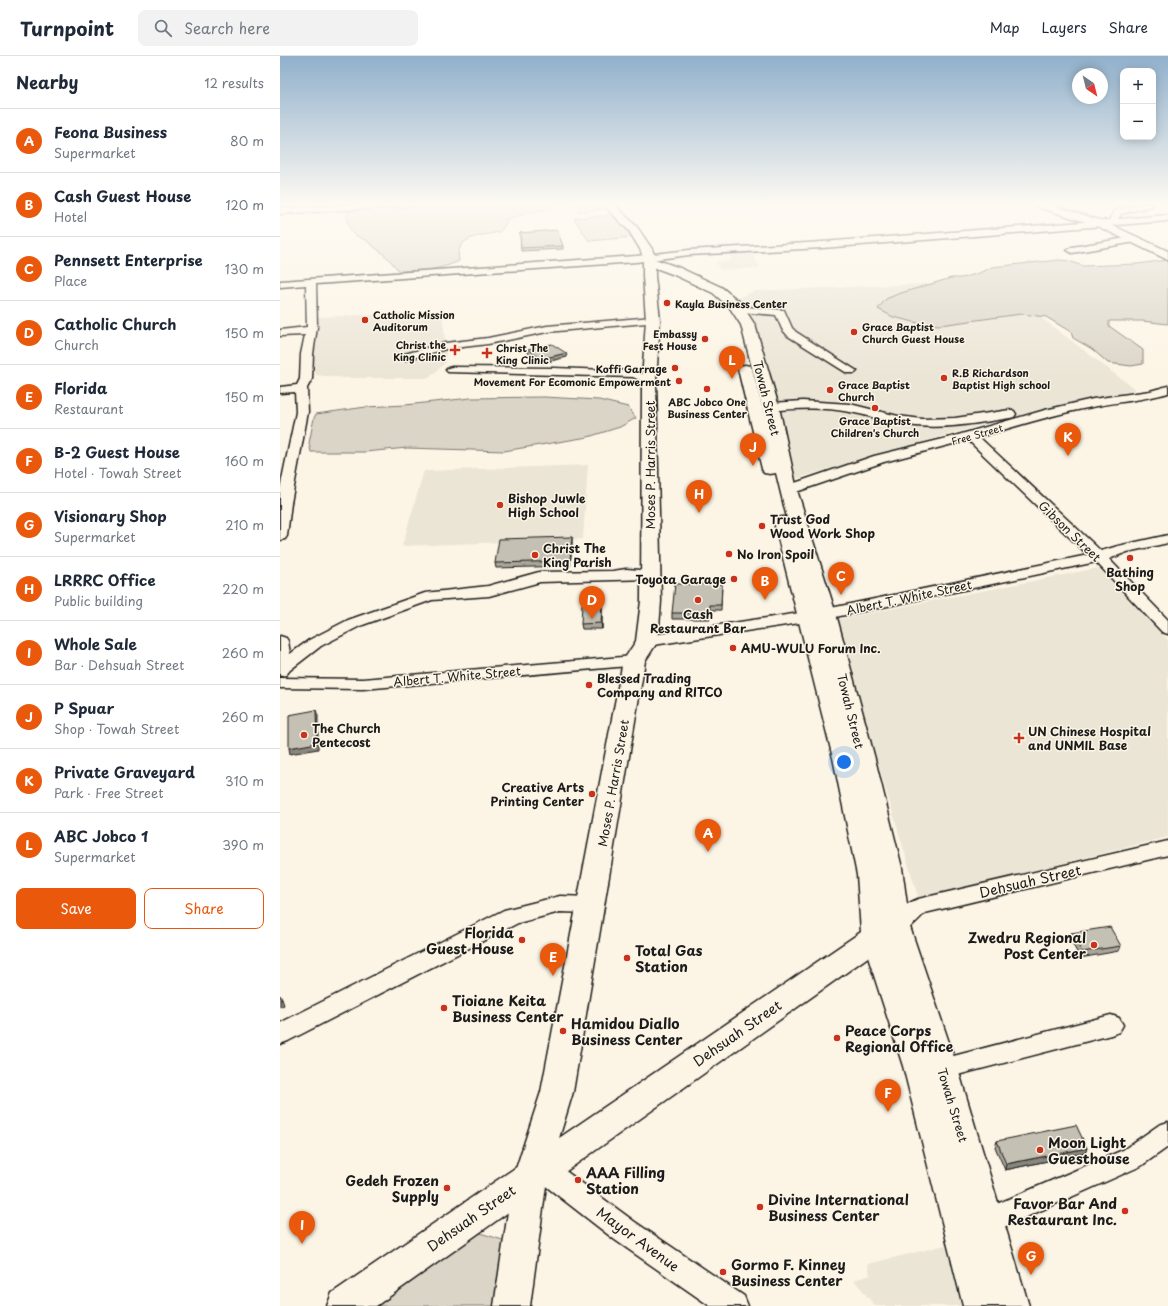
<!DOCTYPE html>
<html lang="en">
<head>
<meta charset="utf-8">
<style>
	body { margin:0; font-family:"Playpen Sans",sans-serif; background:#f2f2f3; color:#1f2937 }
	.controls { position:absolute; right:12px; top:12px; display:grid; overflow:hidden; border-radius:8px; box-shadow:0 2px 10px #0003 }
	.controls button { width:36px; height:36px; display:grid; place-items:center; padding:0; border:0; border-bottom:1px solid #e0e1e3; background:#fff; color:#1f2937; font:20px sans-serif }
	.compass { position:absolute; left:792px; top:12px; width:36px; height:36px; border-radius:50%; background:#fff; box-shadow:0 2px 10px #0003; rotate:145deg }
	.you { position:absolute; left:564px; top:706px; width:14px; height:14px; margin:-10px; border:3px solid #fff; border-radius:50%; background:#1a73e8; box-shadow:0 0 0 6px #1a73e833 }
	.badge { display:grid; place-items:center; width:26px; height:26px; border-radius:50%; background:#ea580c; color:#fff; font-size:13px; font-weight:700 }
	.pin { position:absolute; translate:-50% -33px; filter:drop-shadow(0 1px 2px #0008) }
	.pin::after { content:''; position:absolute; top:21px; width:14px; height:12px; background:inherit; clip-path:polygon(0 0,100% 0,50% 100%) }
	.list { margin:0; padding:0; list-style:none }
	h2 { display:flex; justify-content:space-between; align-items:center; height:52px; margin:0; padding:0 16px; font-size:17px }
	h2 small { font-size:13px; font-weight:400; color:#747a83 }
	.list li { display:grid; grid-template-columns:26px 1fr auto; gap:12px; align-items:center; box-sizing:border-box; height:64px; padding:0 16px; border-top:1px solid #e0e1e3 }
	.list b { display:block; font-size:15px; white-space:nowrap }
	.list p { margin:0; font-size:13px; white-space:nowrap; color:#747a83 }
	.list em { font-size:13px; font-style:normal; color:#747a83 }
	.actions { display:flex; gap:8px; padding:12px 16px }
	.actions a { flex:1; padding:9px 0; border:1px solid #ea580c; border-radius:8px; text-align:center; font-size:14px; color:#ea580c }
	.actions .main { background:#ea580c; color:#fff }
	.icon { flex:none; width:22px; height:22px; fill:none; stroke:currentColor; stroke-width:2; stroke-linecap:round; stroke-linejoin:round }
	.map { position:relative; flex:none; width:888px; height:1250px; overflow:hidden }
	header { display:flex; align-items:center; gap:24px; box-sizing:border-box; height:56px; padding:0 20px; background:#fff; border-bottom:1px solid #e0e1e3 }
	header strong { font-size:19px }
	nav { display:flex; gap:22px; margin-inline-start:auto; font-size:14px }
	.search { width:280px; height:36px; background:#f2f2f3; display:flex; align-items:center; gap:10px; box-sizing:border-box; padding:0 14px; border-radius:8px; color:#747a83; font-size:15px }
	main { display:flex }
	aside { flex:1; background:#fff }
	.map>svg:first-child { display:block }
</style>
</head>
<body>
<header>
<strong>Turnpoint</strong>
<div class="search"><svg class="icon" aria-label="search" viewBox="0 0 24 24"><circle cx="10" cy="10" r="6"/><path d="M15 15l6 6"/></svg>Search here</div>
<nav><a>Map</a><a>Layers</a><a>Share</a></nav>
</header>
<main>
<aside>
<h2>Nearby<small>12 results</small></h2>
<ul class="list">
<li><span class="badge">A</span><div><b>Feona Business</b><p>Supermarket</p></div><em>80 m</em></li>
<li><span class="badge">B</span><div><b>Cash Guest House</b><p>Hotel</p></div><em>120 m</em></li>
<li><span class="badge">C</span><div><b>Pennsett Enterprise</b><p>Place</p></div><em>130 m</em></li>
<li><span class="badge">D</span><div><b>Catholic Church</b><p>Church</p></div><em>150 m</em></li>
<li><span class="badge">E</span><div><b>Florida</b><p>Restaurant</p></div><em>150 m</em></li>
<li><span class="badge">F</span><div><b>B-2 Guest House</b><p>Hotel · Towah Street</p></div><em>160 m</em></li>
<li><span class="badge">G</span><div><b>Visionary Shop</b><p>Supermarket</p></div><em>210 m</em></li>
<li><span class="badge">H</span><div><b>LRRRC Office</b><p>Public building</p></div><em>220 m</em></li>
<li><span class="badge">I</span><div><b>Whole Sale</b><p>Bar · Dehsuah Street</p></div><em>260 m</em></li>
<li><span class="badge">J</span><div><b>P Spuar</b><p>Shop · Towah Street</p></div><em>260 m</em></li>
<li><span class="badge">K</span><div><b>Private Graveyard</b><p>Park · Free Street</p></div><em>310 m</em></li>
<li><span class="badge">L</span><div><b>ABC Jobco 1</b><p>Supermarket</p></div><em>390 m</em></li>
</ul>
<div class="actions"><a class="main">Save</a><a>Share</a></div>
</aside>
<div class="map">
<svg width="888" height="1250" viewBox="0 0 888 1250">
	<rect width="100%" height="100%" fill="#fcf5e5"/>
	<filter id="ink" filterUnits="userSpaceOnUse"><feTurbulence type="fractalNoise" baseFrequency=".025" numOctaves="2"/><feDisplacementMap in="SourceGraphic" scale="8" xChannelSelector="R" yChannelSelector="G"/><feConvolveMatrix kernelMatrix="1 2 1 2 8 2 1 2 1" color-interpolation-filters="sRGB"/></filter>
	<g filter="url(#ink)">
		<g fill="#ebe5d6">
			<path d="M471,195L480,212L440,214L436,206L452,205L449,196Z"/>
			<path d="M713,225L856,334L708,367L515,423L472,264L456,243L474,235Z"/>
			<path d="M162,256L166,292V306L149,322H65L36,319L33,308L37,261Z"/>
			<path d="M308,409L303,483L122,490L144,415Z"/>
			<path d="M818,512L888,584V781L668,836L638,841L555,564Z"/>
			<path d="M678,1186L693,1250H595L574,1224L590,1219L588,1208Z"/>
		</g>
		<g fill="#dbd5c8" stroke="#7c7872">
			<path d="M171,148H271L272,151L227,163C226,167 223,173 219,176C216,177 212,177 209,178C192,181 175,184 179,205C158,215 141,214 119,215L108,202L87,185L73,178L67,165L68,154Z"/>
			<path d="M307,148H318L324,153L299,156L293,149Z"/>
			<path d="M335,159L352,181L309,185L294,162Z"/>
			<path d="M779,204L789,205L803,210L857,208L888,204V268L862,265H829V270L863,294V308L851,310L828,307L812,293L793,282L791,276L766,261L741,258L660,269L642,268L613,261L598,253L606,243L618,238L671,222H682L699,217L712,211Z"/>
			<path d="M264,341L319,344L348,351L356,362L340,371L308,381L224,395L127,392L85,396H31L29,387L34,362L36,358L86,351L125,349L191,342Z"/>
			<path d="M194,1175L229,1186L219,1250H85Z"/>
		</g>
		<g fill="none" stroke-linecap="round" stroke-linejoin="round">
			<defs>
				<g id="street">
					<path d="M92,148H132L128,150L0,158V152Z"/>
					<path d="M861,148H873L872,150L841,158L838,163L888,159V165L542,192L409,199L356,206L36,228L37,271L33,298L32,323L27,332L28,356L11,447L7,480L5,483L0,484V433L16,356L15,336L0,337V331L17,329L20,323L21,298L25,279L0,280V274L27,271L26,229L0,231V225L356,200L409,194L542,186L829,164L835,154Z"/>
					<path d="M852,181L855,182L856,184L855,186L792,197L787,194L792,191Z"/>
					<path d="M465,251L504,254L512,272L516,276L577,315L575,317H567L508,280L502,273L496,259L461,256L460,254L461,252Z"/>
					<path d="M373,261L377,262L378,264L377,266L267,276L208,288L166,293L125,304L119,301L121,299L165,287L208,282L267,270Z"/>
					<path d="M172,311L274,312L355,315L373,323L375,325L373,327H365L353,321L168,316L166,314L168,312Z"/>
					<path d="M888,330V337C863,344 838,346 812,351C774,358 737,370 699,381L821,495L838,490L888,479V487L847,496L829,503L888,564V578L882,576L816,506L546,563L367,590L361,588L359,585L361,582L367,580L546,553L808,499L688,384L604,406L513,437H503L501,434L503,431L594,400L671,381L765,354L813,343L870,335Z"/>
					<path d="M523,345L570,348L618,360L642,363L675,362L730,354L734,355L736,358L734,361L730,362C699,367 667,373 636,370C613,368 592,360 570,356C544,351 517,352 491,355L487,354L485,351L487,348L491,347Z"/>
					<path d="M346,513L375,515L378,518L375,521L370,523L260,526L209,540L152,544L80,570L41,590L10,614L6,619L0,620V580L6,582L8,585L10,598L29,584L68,564L145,537L208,530L259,516L333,515Z"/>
					<path d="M354,600L360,601L362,605L360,609L83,633L0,632V622L83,623Z"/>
					<path d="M888,785V799L645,857C634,867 624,882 608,877L605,871C611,860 626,847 638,843Z"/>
					<path d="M280,840L311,841L318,843L322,849L318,855L311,857L280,856L238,867L8,985L0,988V967L224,854Z"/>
					<path d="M831,959L839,962L843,969L839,976L831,979L662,1023L653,1020L650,1013L653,1006L662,1003Z"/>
					<path d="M888,1066V1091L861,1110L708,1178L698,1174L695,1165L698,1156L843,1094L879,1069Z"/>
					<path d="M263,1101L272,1105L355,1166L464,1240L468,1250H430L335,1184L254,1121L250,1113L254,1105Z"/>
				</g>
				<g id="secondary">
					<path d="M754,148H768L823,165L888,195V204L815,169L755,150Z"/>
					<path d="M369,201L400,212L441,231L460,246L475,269L499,351L517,434L556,558L595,703L622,812L630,871L678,1013L749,1250H683L623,1010L588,901L96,1250H47L52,1237L581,876L577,819L553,702L494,466L497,462L503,461L507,462L496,417L490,418L484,417L482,413L458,313L460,310L465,309L470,310L472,313L486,366L461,269L450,252L433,237L392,218L365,208L363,205L365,202Z"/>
				</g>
				<path id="highway" d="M323,148H334L357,171L372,193L375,201V220L380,264L376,325L381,545L378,585L365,605L293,1036L267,1122L250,1250H214L233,1122L261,1036L343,605L356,585L361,545L362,325L366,264L363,220V201L360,193L349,175Z"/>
			</defs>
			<use href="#street" stroke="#1c1c1c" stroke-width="3"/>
			<use href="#secondary" stroke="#1c1c1c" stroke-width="3"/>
			<use href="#highway" stroke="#1c1c1c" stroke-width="3"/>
			<use href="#street" fill="#fcf5e5" fill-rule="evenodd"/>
			<use href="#secondary" fill="#fcf5e5" fill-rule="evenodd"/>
			<use href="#highway" fill="#fcf5e5" fill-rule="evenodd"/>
		</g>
		<g fill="#a9a59a" stroke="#1c1c1c">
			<path d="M240,177L283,190V193L241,195Z"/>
			<path d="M248,293L286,297L287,301L262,307L248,297Z"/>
			<path d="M292,486L290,510L216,512L215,507Z"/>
			<path d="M442,528L441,554H430V563H392V557Z"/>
			<path d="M322,553V573H302L301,568Z"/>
			<path d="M791,877L841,890L839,895L800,902L790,883Z"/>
			<path d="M717,1085L807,1092L805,1097L725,1114L715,1091Z"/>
		</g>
		<g fill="#89867d" stroke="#1c1c1c">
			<path d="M286,297L287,301L262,307L261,303Z"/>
			<path d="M292,481V486L290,510V505Z"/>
			<path d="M322,548V573L321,567Z"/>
			<path d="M36,654L38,660V693L10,698L9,692Z"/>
			<path d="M2,943L4,949L0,951V944Z"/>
			<path d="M807,1092L805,1097L725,1114L726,1108Z"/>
		</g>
		<g fill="#c4c0b3" stroke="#1c1c1c">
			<path d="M277,174L283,190L241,192L240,177Z"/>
			<path d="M272,288L286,297L261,303L248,293Z"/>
			<path d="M292,481L290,505L215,507L219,483Z"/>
			<path d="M395,528H442L441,549H430V557H392Z"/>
			<path d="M302,548H322L321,567L301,568Z"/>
			<path d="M36,654L37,687L9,692V659Z"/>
			<path d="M830,871L841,890L802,896L791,877Z"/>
			<path d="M0,939L2,943L0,944Z"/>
			<path d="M796,1069L807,1092L726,1108L717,1085Z"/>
		</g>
	</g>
	<linearGradient id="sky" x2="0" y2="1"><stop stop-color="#91b0cc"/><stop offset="0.46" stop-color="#fefaf3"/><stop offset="1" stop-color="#fefaf3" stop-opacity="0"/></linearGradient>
	<rect width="888" height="322" fill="url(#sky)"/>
	<g fill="#c8321e" stroke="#fcf5e5" stroke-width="1.5">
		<circle cx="387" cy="247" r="4"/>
		<circle cx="85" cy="264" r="4"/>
		<circle cx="574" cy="276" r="4"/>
		<circle cx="425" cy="283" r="4"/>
		<path d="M173 288h4v4h4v4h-4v4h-4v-4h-4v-4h4z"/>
		<path d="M205 291h4v4h4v4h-4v4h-4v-4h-4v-4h4z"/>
		<circle cx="395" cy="312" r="4"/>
		<circle cx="664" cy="322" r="4"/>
		<circle cx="399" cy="325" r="4"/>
		<circle cx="427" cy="333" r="4"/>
		<circle cx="550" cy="334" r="4"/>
		<circle cx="595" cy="352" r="4"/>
		<circle cx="220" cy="449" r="4"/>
		<circle cx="482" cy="470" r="4"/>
		<circle cx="449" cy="498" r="4"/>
		<circle cx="255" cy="499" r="4"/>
		<circle cx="850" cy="502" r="4"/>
		<circle cx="454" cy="523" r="4"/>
		<circle cx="418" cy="544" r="4"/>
		<circle cx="453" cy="592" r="4"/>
		<circle cx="309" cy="629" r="4"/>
		<circle cx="24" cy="679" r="4"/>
		<path d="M737 676h4v4h4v4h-4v4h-4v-4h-4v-4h4z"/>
		<circle cx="312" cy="738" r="4"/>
		<circle cx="242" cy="884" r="4"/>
		<circle cx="814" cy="889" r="4"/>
		<circle cx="347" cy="902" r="4"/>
		<circle cx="164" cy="952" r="4"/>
		<circle cx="283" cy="975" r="4"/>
		<circle cx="557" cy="982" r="4"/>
		<circle cx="760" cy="1094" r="4"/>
		<circle cx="298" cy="1124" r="4"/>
		<circle cx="167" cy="1132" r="4"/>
		<circle cx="480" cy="1151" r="4"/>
		<circle cx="845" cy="1155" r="4"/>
		<circle cx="443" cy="1216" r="4"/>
	</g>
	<g text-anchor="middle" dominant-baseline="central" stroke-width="3" stroke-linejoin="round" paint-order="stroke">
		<g font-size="10" font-weight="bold" fill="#1c1c1c" stroke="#fcf5e5" text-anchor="start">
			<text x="395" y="247">Kayla Business Center</text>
			<text x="93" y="258">Catholic Mission<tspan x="93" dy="12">Auditorum</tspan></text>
			<text x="582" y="270">Grace Baptist<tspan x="582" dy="12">Church Guest House</tspan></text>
			<text x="417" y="277" text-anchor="end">Embassy<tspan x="417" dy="12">Fest House</tspan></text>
			<text x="166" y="288" text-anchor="end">Christ the<tspan x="166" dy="12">King Clinic</tspan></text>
			<text x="216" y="291">Christ The<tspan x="216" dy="12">King Clinic</tspan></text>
			<text x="387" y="312" text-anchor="end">Koffi Garrage</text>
			<text x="672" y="316">R.B Richardson<tspan x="672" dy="12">Baptist High school</tspan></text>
			<text x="391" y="325" text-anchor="end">Movement For Ecomonic Empowerment</text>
			<text x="558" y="328">Grace Baptist<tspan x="558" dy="12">Church</tspan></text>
			<text x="427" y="345" text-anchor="middle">ABC Jobco One<tspan x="427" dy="12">Business Center</tspan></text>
			<text x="595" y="364" text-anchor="middle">Grace Baptist<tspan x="595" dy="12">Children's Church</tspan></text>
		</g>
		<g font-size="10" fill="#1c1c1c" stroke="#fcf5e5">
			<text transform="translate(697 378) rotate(-16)">Free Street</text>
		</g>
		<g font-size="12" fill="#1c1c1c" stroke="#fcf5e5">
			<text transform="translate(487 342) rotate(76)">Towah Street</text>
			<text transform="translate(370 409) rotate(-90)">Moses P. Harris Street</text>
			<text transform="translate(790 475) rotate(44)">Gibson Street</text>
			<text transform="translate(629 541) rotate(-12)">Albert T. White Street</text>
			<text transform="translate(177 620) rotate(-5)">Albert T. White Street</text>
			<text transform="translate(571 655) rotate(76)">Towah Street</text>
			<text transform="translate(333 727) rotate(-80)">Moses P. Harris Street</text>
			<text transform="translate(673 1049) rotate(73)">Towah Street</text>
		</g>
		<g font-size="12" font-weight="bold" fill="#1c1c1c" stroke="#fcf5e5" text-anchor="start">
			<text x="228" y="442">Bishop Juwle<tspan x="228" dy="14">High School</tspan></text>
			<text x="490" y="463">Trust God<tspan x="490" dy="14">Wood Work Shop</tspan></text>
			<text x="263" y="492">Christ The<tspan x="263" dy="14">King Parish</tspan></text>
			<text x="457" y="498">No Iron Spoil</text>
			<text x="850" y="516" text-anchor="middle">Bathing<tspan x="850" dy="14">Shop</tspan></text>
			<text x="446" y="523" text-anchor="end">Toyota Garage</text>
			<text x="418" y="558" text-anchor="middle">Cash<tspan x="418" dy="14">Restaurant Bar</tspan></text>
			<text x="461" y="592">AMU-WULU Forum Inc.</text>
			<text x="317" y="622">Blessed Trading<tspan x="317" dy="14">Company and RITCO</tspan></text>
			<text x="32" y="672">The Church<tspan x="32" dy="14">Pentecost</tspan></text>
			<text x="748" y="675">UN Chinese Hospital<tspan x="748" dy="14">and UNMIL Base</tspan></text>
			<text x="304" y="731" text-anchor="end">Creative Arts<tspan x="304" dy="14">Printing Center</tspan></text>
		</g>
		<g font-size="14" fill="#1c1c1c" stroke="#fcf5e5">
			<text transform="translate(750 825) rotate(-13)">Dehsuah Street</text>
			<text transform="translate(457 977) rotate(-35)">Dehsuah Street</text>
			<text transform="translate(191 1162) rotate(-35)">Dehsuah Street</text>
			<text transform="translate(358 1183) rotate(36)">Mayor Avenue</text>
		</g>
		<g font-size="14" font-weight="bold" fill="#1c1c1c" stroke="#fcf5e5" text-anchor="start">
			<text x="234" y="876" text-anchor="end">Florida<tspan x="234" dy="16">Guest House</tspan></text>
			<text x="806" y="881" text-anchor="end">Zwedru Regional<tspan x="806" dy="16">Post Center</tspan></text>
			<text x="355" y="894">Total Gas<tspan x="355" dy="16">Station</tspan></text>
			<text x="172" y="944">Tioiane Keita<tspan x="172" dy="16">Business Center</tspan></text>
			<text x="291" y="967">Hamidou Diallo<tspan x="291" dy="16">Business Center</tspan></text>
			<text x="565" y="974">Peace Corps<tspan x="565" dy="16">Regional Office</tspan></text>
			<text x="768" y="1086">Moon Light<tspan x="768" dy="16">Guesthouse</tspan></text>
			<text x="306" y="1116">AAA Filling<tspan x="306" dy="16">Station</tspan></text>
			<text x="159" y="1124" text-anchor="end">Gedeh Frozen<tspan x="159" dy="16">Supply</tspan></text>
			<text x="488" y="1143">Divine International<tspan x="488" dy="16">Business Center</tspan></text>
			<text x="837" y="1147" text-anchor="end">Favor Bar And<tspan x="837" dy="16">Restaurant Inc.</tspan></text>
			<text x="451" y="1208">Gormo F. Kinney<tspan x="451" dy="16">Business Center</tspan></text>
		</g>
	</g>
</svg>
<div class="controls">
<button>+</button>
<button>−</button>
</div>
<svg class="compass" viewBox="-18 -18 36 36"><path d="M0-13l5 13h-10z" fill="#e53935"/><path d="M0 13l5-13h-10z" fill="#747a83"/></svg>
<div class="you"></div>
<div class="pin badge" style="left:428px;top:796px">A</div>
<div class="pin badge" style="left:485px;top:544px">B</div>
<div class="pin badge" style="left:561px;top:539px">C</div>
<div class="pin badge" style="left:312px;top:563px">D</div>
<div class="pin badge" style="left:273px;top:920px">E</div>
<div class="pin badge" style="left:608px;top:1056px">F</div>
<div class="pin badge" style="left:751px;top:1219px">G</div>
<div class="pin badge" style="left:419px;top:457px">H</div>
<div class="pin badge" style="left:22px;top:1188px">I</div>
<div class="pin badge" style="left:473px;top:410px">J</div>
<div class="pin badge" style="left:788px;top:400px">K</div>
<div class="pin badge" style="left:452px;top:323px">L</div>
</div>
</main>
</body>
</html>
